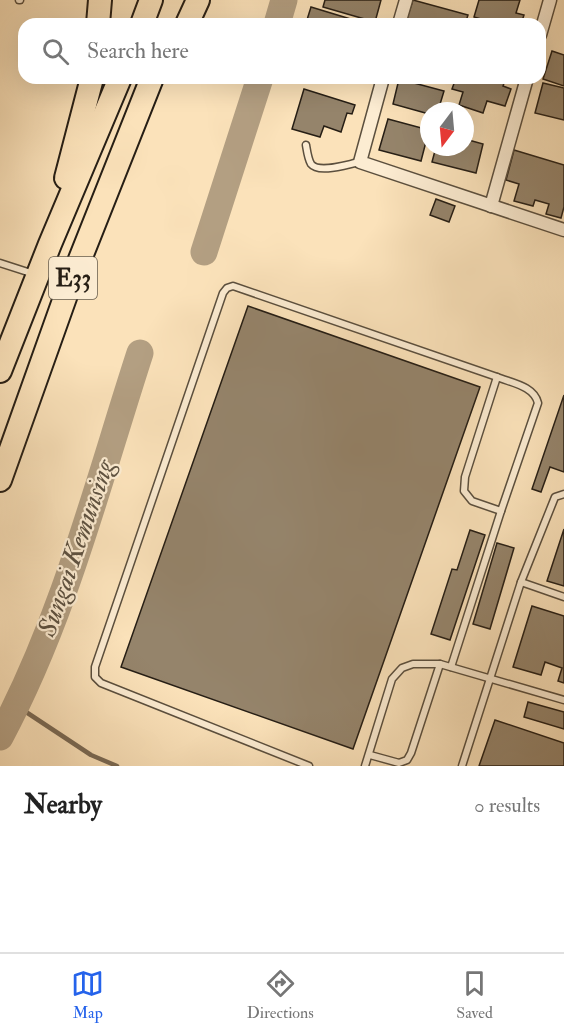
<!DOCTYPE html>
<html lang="en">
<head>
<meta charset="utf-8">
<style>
	body { margin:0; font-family:"IM FELL Double Pica",serif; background:#f6f6f6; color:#222 }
	.compass { position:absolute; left:420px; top:102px; width:54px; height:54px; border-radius:50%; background:#fff; box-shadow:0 6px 24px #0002; rotate:196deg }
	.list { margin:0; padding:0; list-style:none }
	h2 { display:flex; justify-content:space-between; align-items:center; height:78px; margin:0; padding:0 24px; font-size:26px }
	h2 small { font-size:20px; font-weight:400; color:#767676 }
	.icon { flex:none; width:33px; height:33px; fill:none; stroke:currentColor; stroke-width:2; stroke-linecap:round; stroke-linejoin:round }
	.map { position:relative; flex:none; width:564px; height:766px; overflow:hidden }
	.search { position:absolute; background:#fff; box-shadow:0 6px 24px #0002; left:18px; right:18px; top:18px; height:66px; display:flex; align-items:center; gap:15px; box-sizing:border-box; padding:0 21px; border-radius:18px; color:#767676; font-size:22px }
	.sheet { height:186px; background:#fff }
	nav { display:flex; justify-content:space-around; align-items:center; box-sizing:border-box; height:84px; border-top:2px solid #e0e0e0; background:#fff; font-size:16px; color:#767676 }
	nav a { display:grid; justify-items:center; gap:3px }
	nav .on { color:#2563eb }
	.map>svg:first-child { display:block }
</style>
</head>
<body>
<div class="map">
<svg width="564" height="766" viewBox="0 0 564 766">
	<rect width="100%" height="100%" fill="#fbe2ba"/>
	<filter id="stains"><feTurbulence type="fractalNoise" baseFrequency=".00333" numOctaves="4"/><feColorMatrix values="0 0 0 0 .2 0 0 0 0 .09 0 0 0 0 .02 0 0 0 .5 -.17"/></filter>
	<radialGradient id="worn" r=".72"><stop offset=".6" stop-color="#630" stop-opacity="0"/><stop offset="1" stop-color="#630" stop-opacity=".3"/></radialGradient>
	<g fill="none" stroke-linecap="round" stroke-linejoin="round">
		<path stroke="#7b6b56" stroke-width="4.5" d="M17,706L91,755L117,766"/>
		<g stroke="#b39f82" stroke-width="27">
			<path d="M277,24L284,0"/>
			<path d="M204,252L260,78"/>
			<path d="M0,737C64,618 98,482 140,353"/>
		</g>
	</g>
	<g fill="#95846b" stroke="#261e15" stroke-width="1.5">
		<path d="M325,0H381L375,22L323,7Z"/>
		<path d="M413,0L468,15L465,24H405Z"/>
		<path d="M479,0H520L516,13L524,15L521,24H498L474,17Z"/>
		<path d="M311,7L367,24H311L306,23Z"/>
		<path d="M552,51L564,55V86L543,79Z"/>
		<path d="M456,78H506L503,86L511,89L505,106L487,101L483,113L459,105L463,92L452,89Z"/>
		<path d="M399,79L444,91L438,111H429V114L393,104Z"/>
		<path d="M543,83L564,88V120L535,113Z"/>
		<path d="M304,89L355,105L352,114L347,113L341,132L324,126L320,137L292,129Z"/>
		<path d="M388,119L429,130L421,161L379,150Z"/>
		<path d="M465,139L483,144L476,173L432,162L436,147H465Z"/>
		<path d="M514,150L564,165V207L561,218L546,214L549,204L535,200L533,206L514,201L519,184L506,180Z"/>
		<path d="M436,199L455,206L449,222L430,215Z"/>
		<path d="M248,306L480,387L353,749L121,667Z"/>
		<path d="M564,395V472L550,467L541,492L532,489Z"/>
		<path d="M564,529V586L547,581Z"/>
		<path d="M470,530L485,535L450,640L431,634L452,569L457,570Z"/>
		<path d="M497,543L514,548L490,629L473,624Z"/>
		<path d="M532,606L564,616V683L558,681L562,668L545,662L541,675L513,667Z"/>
		<path d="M528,702L564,712V729L524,717Z"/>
		<path d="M495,720L564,743V766H479Z"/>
	</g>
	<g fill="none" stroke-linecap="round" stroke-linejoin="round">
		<defs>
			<g id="service">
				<path d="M19,0H20"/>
				<path d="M306,145C307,151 308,159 311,164C319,174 348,164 360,162"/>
				<path d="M0,263L34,274"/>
				<path d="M497,377L465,477L464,491L472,501L501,511"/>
				<path d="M521,582L564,597"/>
				<path d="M370,755L399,763L407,760L411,753L440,664"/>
				<path d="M309,766L101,683L95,677V667L223,293L227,288L233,286L497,377C512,383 534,386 538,403L501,511L451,667"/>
				<path d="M365,766L392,679L402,668L413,664H440L564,700"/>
				<path d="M462,766L521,582L555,497L564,494"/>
			</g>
			<g id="minor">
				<path d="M399,24L406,0"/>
				<path d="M540,35L550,0"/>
				<path d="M383,78L360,162L564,230"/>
				<path d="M491,206L527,78"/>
			</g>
			<g id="motorway">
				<path d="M98,24L100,0"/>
				<path d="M142,24L151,0"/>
				<path d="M187,24L198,0"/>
				<path d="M66,178L92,78"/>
				<path d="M0,371L50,244L120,78"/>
				<path d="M0,480L67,292L152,78"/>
			</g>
		</defs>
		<use href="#service" stroke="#5b4f3e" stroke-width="9"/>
		<use href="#minor" stroke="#5b4f3e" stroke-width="15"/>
		<use href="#motorway" stroke="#261e15" stroke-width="26"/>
		<use href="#service" stroke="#fcecd2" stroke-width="6"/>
		<use href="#minor" stroke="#fcecd2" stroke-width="12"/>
		<use href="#motorway" stroke="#fbe2ba" stroke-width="22"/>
	</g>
	<g text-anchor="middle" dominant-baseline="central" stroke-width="4.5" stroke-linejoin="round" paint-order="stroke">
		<rect fill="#fcecd2" stroke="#665c4e" stroke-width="1.5" x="49" y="257" width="48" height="42" rx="4.5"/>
		<g font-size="24" font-weight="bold" fill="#261e15">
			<text x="73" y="278">E33</text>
		</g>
		<g font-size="27" font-style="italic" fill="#5e5241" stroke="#fcecd2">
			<text transform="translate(76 548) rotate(-71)">Sungai Kemunsing</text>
		</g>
	</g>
	<rect width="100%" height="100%" filter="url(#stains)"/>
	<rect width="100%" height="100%" fill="url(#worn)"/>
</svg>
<svg class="compass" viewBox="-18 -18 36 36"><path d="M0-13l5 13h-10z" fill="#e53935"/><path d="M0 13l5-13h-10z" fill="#767676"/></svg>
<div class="search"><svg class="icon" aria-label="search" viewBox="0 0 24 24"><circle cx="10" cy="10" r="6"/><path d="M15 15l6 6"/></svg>Search here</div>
</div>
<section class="sheet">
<h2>Nearby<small>0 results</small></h2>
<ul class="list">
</ul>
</section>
<nav>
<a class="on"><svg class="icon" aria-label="map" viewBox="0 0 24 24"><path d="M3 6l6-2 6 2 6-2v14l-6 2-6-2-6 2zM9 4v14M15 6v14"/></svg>Map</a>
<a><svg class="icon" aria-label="directions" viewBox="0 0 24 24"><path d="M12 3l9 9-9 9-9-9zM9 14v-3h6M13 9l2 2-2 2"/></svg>Directions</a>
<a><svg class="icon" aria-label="saved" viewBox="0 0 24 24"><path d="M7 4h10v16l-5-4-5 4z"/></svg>Saved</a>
</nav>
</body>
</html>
